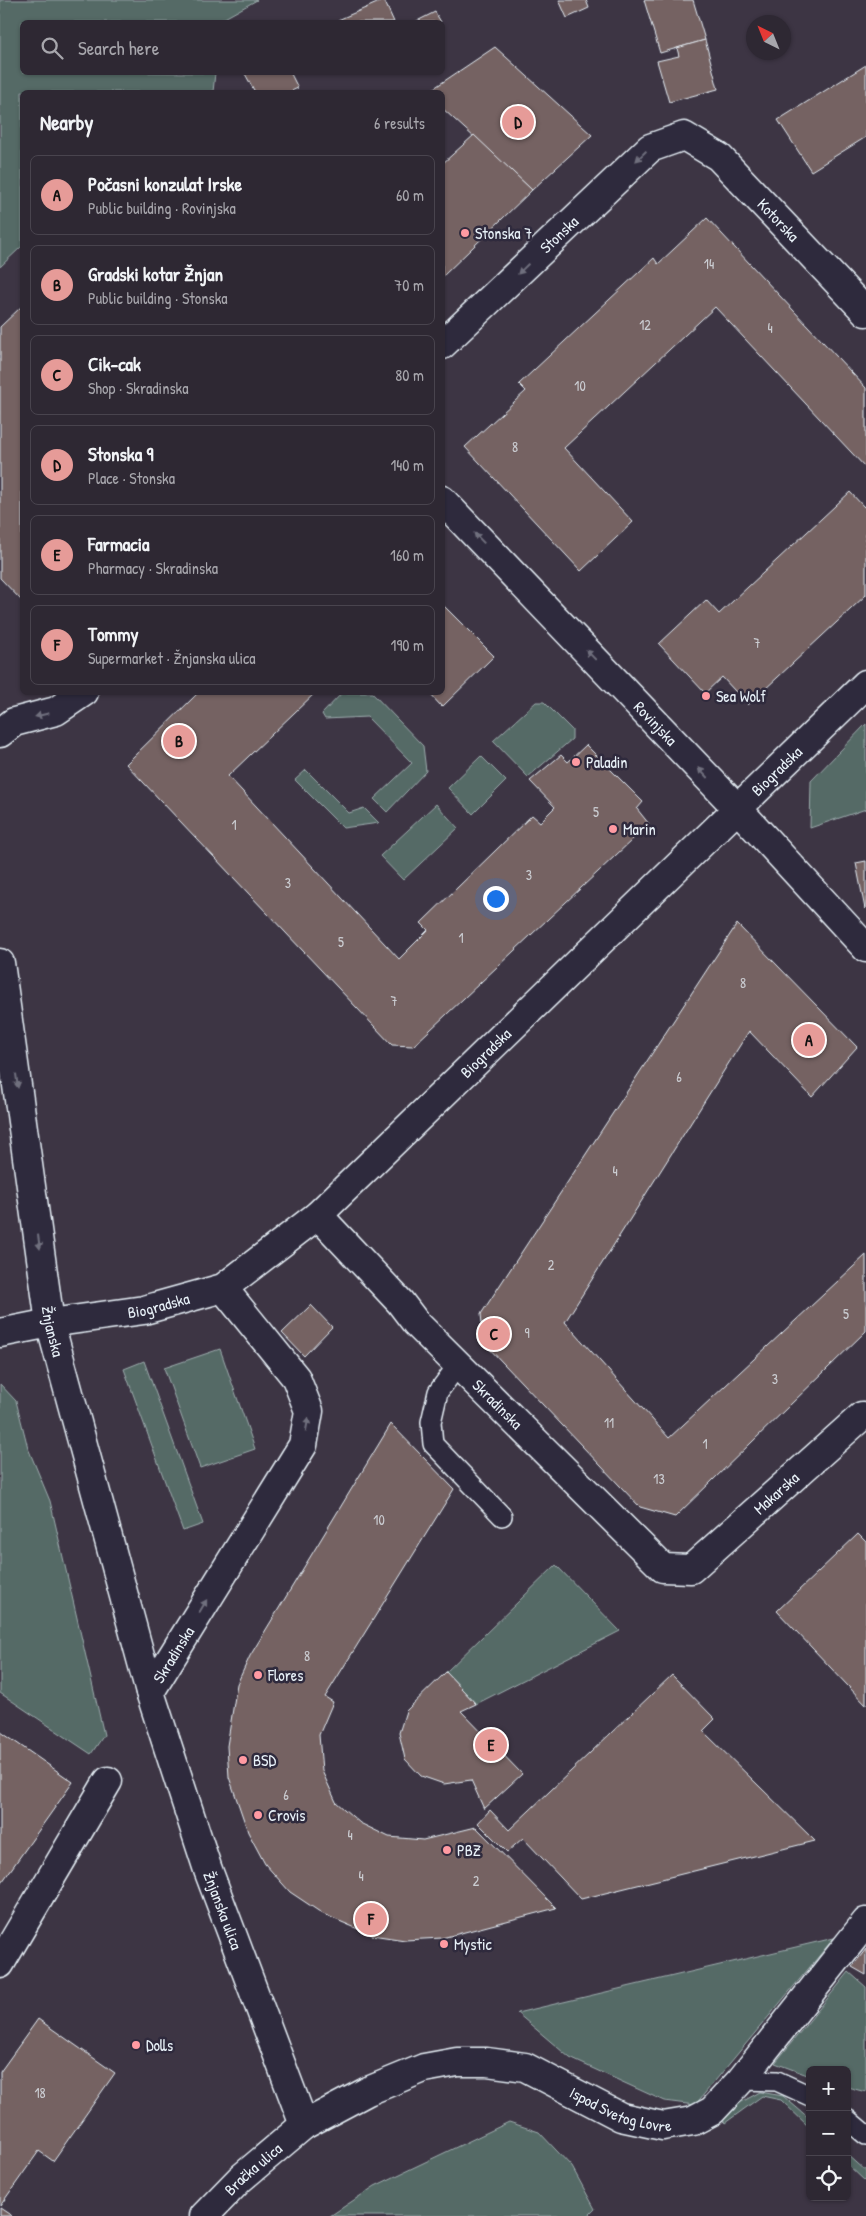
<!DOCTYPE html>
<html lang="en">
<head>
<meta charset="utf-8">
<style>
	body { margin:0; font-family:"Patrick Hand",sans-serif; background:#3a343f; color:#f1f3f6 }
	.controls { position:absolute; right:15px; bottom:15px; display:grid; overflow:hidden; border-radius:8px; box-shadow:0 1px 4px #0004 }
	.controls button { width:45px; height:45px; display:grid; place-items:center; padding:0; border:0; border-bottom:1px solid #49444e; background:#2e2833; color:#f1f3f6; font:25px sans-serif }
	.compass { position:absolute; left:746px; top:15px; width:45px; height:45px; border-radius:50%; background:#2e2833; box-shadow:0 1px 4px #0004; rotate:317deg }
	.you { position:absolute; left:495px; top:898px; width:18px; height:18px; margin:-12px; border:4px solid #fff; border-radius:50%; background:#1a73e8; box-shadow:0 0 0 8px #1a73e833 }
	.badge { display:grid; place-items:center; width:32px; height:32px; border-radius:50%; background:#e69b98; color:#111; font-size:16px; font-weight:700 }
	.pin { position:absolute; translate:-50% -50%; border:2px solid #fff; box-shadow:0 1px 5px #0006 }
	.list { margin:0; padding:0; list-style:none }
	h2 { display:flex; justify-content:space-between; align-items:center; height:65px; margin:0; padding:0 20px; font-size:21px }
	h2 small { font-size:16px; font-weight:400; color:#a7a6ac }
	.list li { display:grid; grid-template-columns:32px 1fr auto; gap:15px; align-items:center; box-sizing:border-box; height:80px; margin:0 10px 10px; padding:0 10px; border:1px solid #49444e; border-radius:8px }
	.list b { display:block; font-size:19px; white-space:nowrap }
	.list p { margin:0; font-size:16px; white-space:nowrap; color:#a7a6ac }
	.list em { font-size:16px; font-style:normal; color:#a7a6ac }
	.icon { flex:none; width:28px; height:28px; fill:none; stroke:currentColor; stroke-width:2; stroke-linecap:round; stroke-linejoin:round }
	.map { position:relative; flex:none; width:866px; height:2216px; overflow:hidden }
	.search { position:absolute; background:#2e2833; box-shadow:0 1px 4px #0004; left:20px; top:20px; width:425px; height:55px; display:flex; align-items:center; gap:12px; box-sizing:border-box; padding:0 18px; border-radius:8px; color:#a7a6ac; font-size:19px }
	.panel { position:absolute; background:#2e2833; box-shadow:0 1px 4px #0004; left:20px; top:90px; width:425px; height:605px; border-radius:8px }
	.map>svg:first-child { display:block }
</style>
</head>
<body>
<div class="map">
<svg width="866" height="2216" viewBox="0 0 866 2216">
	<rect width="100%" height="100%" fill="#3d3544"/>
	<filter id="ink" filterUnits="userSpaceOnUse"><feTurbulence type="fractalNoise" baseFrequency=".02" numOctaves="2"/><feDisplacementMap in="SourceGraphic" scale="10" xChannelSelector="R" yChannelSelector="G"/><feConvolveMatrix kernelMatrix="1 2 1 2 8 2 1 2 1" color-interpolation-filters="sRGB"/></filter>
	<g filter="url(#ink)">
		<g fill="#556a66" stroke="#9eaeaf">
			<path d="M0,0H257L221,20L220,22H22V72L215,73L213,92H22V246L0,267Z"/>
			<path d="M342,693H372L423,746L426,771L387,812L374,799L412,763L367,717L325,719L322,714Z"/>
			<path d="M536,702H544L572,730V739L528,777L493,741Z"/>
			<path d="M866,724V809L810,828L811,781Z"/>
			<path d="M481,756L506,781L473,814L448,788Z"/>
			<path d="M306,770L349,813L364,808L379,823L343,828L295,780Z"/>
			<path d="M436,804L458,828L403,880L380,856Z"/>
			<path d="M220,1349L255,1449L200,1468L164,1368Z"/>
			<path d="M144,1361L203,1524L183,1531L124,1369Z"/>
			<path d="M0,1384L16,1401L28,1448L50,1501L104,1735L91,1754L0,1693Z"/>
			<path d="M556,1565L620,1631L476,1704L446,1672Z"/>
			<path d="M834,1938L695,2105L664,2101L570,2058L517,2013Z"/>
			<path d="M849,1972L866,1987V2092L847,2087V2070H810V2076L775,2063Z"/>
			<path d="M760,2092L783,2096L810,2119V2128L781,2100L762,2096L725,2123L722,2119L723,2112Z"/>
			<path d="M509,2122L539,2132L572,2167L595,2209L588,2216H330L375,2186Z"/>
			<path d="M847,2154L866,2171V2182L847,2164Z"/>
		</g>
		<g fill="#756262" stroke="#e8f1f8">
			<path d="M384,0L394,22H339L338,20Z"/>
			<path d="M559,0H586L589,8L567,18Z"/>
			<path d="M644,0H693L705,40L660,53Z"/>
			<path d="M435,12L441,22H415Z"/>
			<path d="M705,40L718,89L669,102L657,61L679,56L677,48Z"/>
			<path d="M495,47L592,135L532,190L442,108V92H428Z"/>
			<path d="M866,65V137L811,171L778,120Z"/>
			<path d="M244,72H290L298,88L289,92H255Z"/>
			<path d="M474,135L532,190L442,277V164Z"/>
			<path d="M707,218L866,388V468L715,307L564,448L633,522L581,571L465,447L526,391L519,384L654,258L658,264Z"/>
			<path d="M22,306V601L0,578V327Z"/>
			<path d="M850,492L864,507L866,505V595L748,705L722,677L705,693L659,644L706,600L719,614Z"/>
			<path d="M442,604L494,656L442,707L428,692H442Z"/>
			<path d="M199,692H316L228,776L399,959L428,930L421,923L532,815L540,822L555,807L530,781L561,755L568,762L586,745L643,802L637,809L649,824L413,1046L392,1045L126,764Z"/>
			<path d="M866,861V908L865,909L856,863Z"/>
			<path d="M737,924L857,1047L812,1097L749,1031L565,1322L669,1438L866,1255V1331L675,1517L640,1507L484,1343L481,1314Z"/>
			<path d="M311,1305L332,1327L304,1356L282,1333Z"/>
			<path d="M391,1424L454,1489L325,1697L333,1702L319,1735L322,1771L336,1802L360,1823L389,1837L423,1840L476,1827L556,1908L442,1938L405,1940L372,1935L323,1914L290,1892L265,1864L248,1832L229,1777L227,1746L237,1684L250,1656Z"/>
			<path d="M858,1534L866,1542V1705L777,1611Z"/>
			<path d="M446,1672L476,1704L461,1711L522,1774L484,1809L471,1780L444,1784L421,1776L405,1759L399,1733L406,1711Z"/>
			<path d="M672,1675L715,1719L703,1731L815,1841L581,1899L523,1838L507,1852L478,1823L490,1810L509,1830Z"/>
			<path d="M1,1732L73,1782L0,1885V1734Z"/>
			<path d="M866,1949V1975L852,1967Z"/>
			<path d="M38,2019L115,2073L53,2161L39,2151L0,2206V2072Z"/>
			<path d="M0,2208L12,2216H0Z"/>
		</g>
		<g fill="none" stroke-linecap="round" stroke-linejoin="round">
			<defs>
				<g id="lane">
					<path d="M458,1365L438,1392L431,1422L433,1444L502,1516"/>
					<path d="M741,2080L777,2081L810,2096"/>
					<path d="M847,2119L866,2135"/>
				</g>
				<g id="street">
					<path id="s1" d="M442,345L650,148L684,136L719,157L866,312"/>
					<path id="s2" d="M442,500L737,808L866,948"/>
					<path d="M0,733L14,722L56,711L84,692"/>
					<path id="s3" d="M0,963L50,1323L150,1692L208,1870L304,2125"/>
					<path id="s4" d="M318,1215L400,1302L416,1323L663,1568L691,1569L862,1416"/>
					<path id="s5" d="M0,1333L50,1323L144,1310L223,1288L318,1215L866,684"/>
					<path id="s6" d="M150,1692L303,1445L309,1411L296,1378L223,1288"/>
					<path d="M0,1964L108,1781"/>
					<path id="s7" d="M204,2216L240,2179L304,2125L368,2091L424,2068L457,2062H487L525,2067L621,2117L663,2126L693,2121L712,2111L741,2080L866,1922"/>
				</g>
			</defs>
			<use href="#lane" stroke="#e8f1f8" stroke-width="22"/>
			<use href="#street" stroke="#e8f1f8" stroke-width="31"/>
			<use href="#lane" stroke="#2f2a3d" stroke-width="19"/>
			<use href="#street" stroke="#2f2a3d" stroke-width="28"/>
		</g>
		<defs><path id="oneway-solid" d="M-6-.8H1V-3.2L6.5 0L1 3.2V.8H-6Z" transform="scale(1.25)"/></defs>
		<g fill="#70707e">
			<use href="#oneway-solid" transform="translate(641 156) rotate(136)"/>
			<use href="#oneway-solid" transform="translate(523 269) rotate(136)"/>
			<use href="#oneway-solid" transform="translate(479 538) rotate(-134)"/>
			<use href="#oneway-solid" transform="translate(591 655) rotate(-134)"/>
			<use href="#oneway-solid" transform="translate(42 715) rotate(166)"/>
			<use href="#oneway-solid" transform="translate(703 773) rotate(-133)"/>
			<use href="#oneway-solid" transform="translate(17 1081) rotate(82)"/>
			<use href="#oneway-solid" transform="translate(39 1242) rotate(82)"/>
			<use href="#oneway-solid" transform="translate(307 1425) rotate(-79)"/>
			<use href="#oneway-solid" transform="translate(203 1606) rotate(-59)"/>
		</g>
	</g>
	<g fill="#ff9aa2" stroke="#2f2a3d" stroke-width="2">
		<circle cx="465" cy="233" r="5"/>
		<circle cx="706" cy="696" r="5"/>
		<circle cx="576" cy="762" r="5"/>
		<circle cx="613" cy="829" r="5"/>
		<circle cx="258" cy="1675" r="5"/>
		<circle cx="243" cy="1760" r="5"/>
		<circle cx="258" cy="1815" r="5"/>
		<circle cx="447" cy="1850" r="5"/>
		<circle cx="444" cy="1944" r="5"/>
		<circle cx="136" cy="2045" r="5"/>
	</g>
	<g text-anchor="middle" dominant-baseline="central" stroke-width="5" stroke-linejoin="round" paint-order="stroke">
		<g font-size="14" fill="#cbcdd2">
			<text x="709" y="263">14</text>
			<text x="645" y="324">12</text>
			<text x="770" y="327">4</text>
			<text x="580" y="385">10</text>
			<text x="515" y="446">8</text>
			<text x="757" y="642">7</text>
			<text x="596" y="811">5</text>
			<text x="234" y="824">1</text>
			<text x="529" y="874">3</text>
			<text x="288" y="882">3</text>
			<text x="461" y="937">1</text>
			<text x="341" y="941">5</text>
			<text x="743" y="982">8</text>
			<text x="394" y="1000">7</text>
			<text x="679" y="1076">6</text>
			<text x="615" y="1170">4</text>
			<text x="551" y="1264">2</text>
			<text x="846" y="1313">5</text>
			<text x="527" y="1332">9</text>
			<text x="775" y="1378">3</text>
			<text x="609" y="1422">11</text>
			<text x="705" y="1443">1</text>
			<text x="659" y="1478">13</text>
			<text x="379" y="1519">10</text>
			<text x="307" y="1655">8</text>
			<text x="286" y="1794">6</text>
			<text x="350" y="1834">4</text>
			<text x="361" y="1875">4</text>
			<text x="476" y="1880">2</text>
			<text x="40" y="2092">18</text>
		</g>
		<g font-size="16" fill="#e8f1f8" stroke="#2f2a3d">
			<text stroke="none"><textPath href="#s1" startOffset="450">Kotorska</textPath></text>
			<text stroke="none"><textPath href="#s1" startOffset="161">Stonska</textPath></text>
			<text stroke="none"><textPath href="#s2" startOffset="309">Rovinjska</textPath></text>
			<text stroke="none"><textPath href="#s5" startOffset="986">Biogradska</textPath></text>
			<text stroke="none"><textPath href="#s5" startOffset="581">Biogradska</textPath></text>
			<text stroke="none"><textPath href="#s5" startOffset="161">Biogradska</textPath></text>
			<text stroke="none"><textPath href="#s3" startOffset="372">Žnjanska</textPath></text>
			<text stroke="none"><textPath href="#s4" startOffset="261">Skradinska</textPath></text>
			<text stroke="none"><textPath href="#s4" startOffset="636">Makarska</textPath></text>
			<text stroke="none"><textPath href="#s6" startOffset="44">Skradinska</textPath></text>
			<text stroke="none"><textPath href="#s3" startOffset="976">Žnjanska ulica</textPath></text>
			<text stroke="none"><textPath href="#s7" startOffset="476">Ispod Svetog Lovre</textPath></text>
			<text stroke="none"><textPath href="#s7" startOffset="68">Bračka ulica</textPath></text>
		</g>
		<g font-size="16" fill="#e8f1f8" stroke="#2f2a3d" text-anchor="start">
			<text x="475" y="233">Stonska 7</text>
			<text x="716" y="696">Sea Wolf</text>
			<text x="586" y="762">Paladin</text>
			<text x="623" y="829">Marin</text>
			<text x="268" y="1675">Flores</text>
			<text x="253" y="1760">BSD</text>
			<text x="268" y="1815">Crovis</text>
			<text x="457" y="1850">PBZ</text>
			<text x="454" y="1944">Mystic</text>
			<text x="146" y="2045">Dolls</text>
		</g>
	</g>
</svg>
<div class="controls">
<button>+</button>
<button>−</button>
<button><svg class="icon" aria-label="locate" viewBox="0 0 24 24"><circle cx="12" cy="12" r="6"/><path d="M12 2v4M12 18v4M2 12h4M18 12h4"/></svg></button>
</div>
<svg class="compass" viewBox="-18 -18 36 36"><path d="M0-13l5 13h-10z" fill="#e53935"/><path d="M0 13l5-13h-10z" fill="#a7a6ac"/></svg>
<div class="you"></div>
<div class="pin badge" style="left:809px;top:1040px">A</div>
<div class="pin badge" style="left:179px;top:741px">B</div>
<div class="pin badge" style="left:494px;top:1334px">C</div>
<div class="pin badge" style="left:518px;top:122px">D</div>
<div class="pin badge" style="left:491px;top:1745px">E</div>
<div class="pin badge" style="left:371px;top:1919px">F</div>
<div class="search"><svg class="icon" aria-label="search" viewBox="0 0 24 24"><circle cx="10" cy="10" r="6"/><path d="M15 15l6 6"/></svg>Search here</div>
<section class="panel">
<h2>Nearby<small>6 results</small></h2>
<ul class="list">
<li><span class="badge">A</span><div><b>Počasni konzulat Irske</b><p>Public building · Rovinjska</p></div><em>60 m</em></li>
<li><span class="badge">B</span><div><b>Gradski kotar Žnjan</b><p>Public building · Stonska</p></div><em>70 m</em></li>
<li><span class="badge">C</span><div><b>Cik-cak</b><p>Shop · Skradinska</p></div><em>80 m</em></li>
<li><span class="badge">D</span><div><b>Stonska 9</b><p>Place · Stonska</p></div><em>140 m</em></li>
<li><span class="badge">E</span><div><b>Farmacia</b><p>Pharmacy · Skradinska</p></div><em>160 m</em></li>
<li><span class="badge">F</span><div><b>Tommy</b><p>Supermarket · Žnjanska ulica</p></div><em>190 m</em></li>
</ul>
</section>
</div>
</body>
</html>
